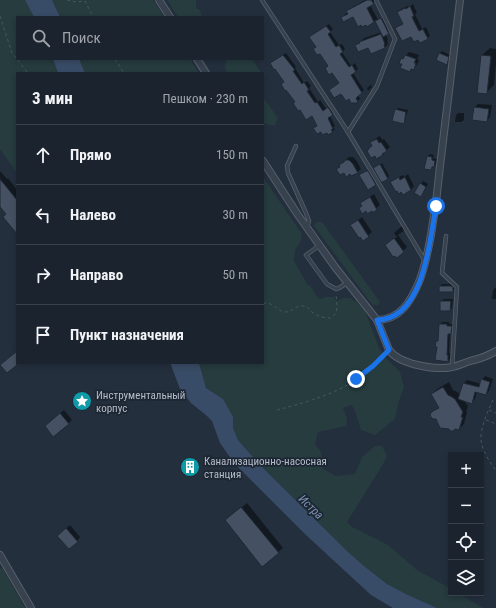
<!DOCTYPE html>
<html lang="ru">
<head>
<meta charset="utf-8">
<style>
	body { margin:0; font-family:"Roboto Condensed",sans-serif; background:#282f3a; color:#f1f3f6 }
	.controls { position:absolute; right:12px; bottom:12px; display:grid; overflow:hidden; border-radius:0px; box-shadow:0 2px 6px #0003 }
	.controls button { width:36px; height:36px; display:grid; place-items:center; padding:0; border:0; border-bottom:1px solid #39404a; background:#1b232e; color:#f1f3f6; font:20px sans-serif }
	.stop { position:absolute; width:12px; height:12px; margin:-9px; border:3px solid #1a73e8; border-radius:50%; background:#fff }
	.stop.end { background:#1a73e8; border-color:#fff; box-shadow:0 1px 4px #0008 }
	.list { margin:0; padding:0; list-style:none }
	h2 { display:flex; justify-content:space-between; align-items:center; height:52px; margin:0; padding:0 16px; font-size:17px }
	h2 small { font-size:13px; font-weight:400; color:#a0a4aa }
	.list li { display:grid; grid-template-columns:26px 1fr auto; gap:12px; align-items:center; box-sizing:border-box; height:60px; padding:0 16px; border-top:1px solid #39404a }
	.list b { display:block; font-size:15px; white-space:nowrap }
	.list em { font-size:13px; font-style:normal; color:#a0a4aa }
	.icon { flex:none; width:22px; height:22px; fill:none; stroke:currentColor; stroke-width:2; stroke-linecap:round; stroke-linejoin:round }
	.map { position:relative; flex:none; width:496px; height:608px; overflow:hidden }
	.search { position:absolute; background:#1b232e; box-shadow:0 2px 6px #0003; left:16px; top:16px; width:248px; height:44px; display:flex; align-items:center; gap:10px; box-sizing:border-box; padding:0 14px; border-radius:0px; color:#a0a4aa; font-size:15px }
	.panel { position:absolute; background:#1b232e; box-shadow:0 2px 6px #0003; left:16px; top:72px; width:248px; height:292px; border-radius:0px }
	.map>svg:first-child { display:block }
</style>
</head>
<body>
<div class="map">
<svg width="496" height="608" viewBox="0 0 496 608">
	<rect width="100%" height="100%" fill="#242f3e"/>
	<g fill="#263c3f">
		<path d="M0,0H25L34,17H17V59H53L58,73H17V173L0,149Z"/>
		<path d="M52,0H153L164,17H60Z"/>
		<path d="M167,0H196V8L200,10L202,17H178Z"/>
		<path d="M79,59H190L199,73H85Z"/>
		<path d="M227,59H252L261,73H227C224,68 225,64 227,59Z"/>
		<path d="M263,97L278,118L275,125H270L263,123Z"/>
		<path d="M263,177L302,234L300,243L295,250L294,261L307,284L312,288L315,294L320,299L326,297H333L337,301L343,298H350L356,302L365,311L379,348L387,359L400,372L404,387L398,404L395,419L375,435L361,430L355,411L352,405L343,408L347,418L346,426L318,432L315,444L321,452L323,469L336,476L355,474L362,457L375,446H382L387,456L382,466L347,522L352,527L388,545L417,570L451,589V593H457L484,608H437L408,595L387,584L364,566L347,551L259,464L238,440L233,428L223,399L206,388L199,363H263Z"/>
		<path d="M316,222H322L380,302L378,305H374L371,303L314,226Z"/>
		<path d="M0,568L3,569L25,608H0Z"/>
	</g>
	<g fill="#394c67">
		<path d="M25,0H52L60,17H34Z"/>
		<path d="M53,59H79L85,73H58Z"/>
		<path d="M171,363H199L206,388L223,399L233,417V428L238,440L259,464L347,551L364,566L387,584L408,595L437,608H393L371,595L306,535L234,463L220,443L212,421L207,416L191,403L180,389L171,365Z"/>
	</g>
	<g fill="#0007">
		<path d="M365,0H376L373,3L370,5L378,20L384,17L390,31L386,34L388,40L387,41L388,44L385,47L356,46L364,38L382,32L376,20L367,25L354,16L342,17L348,12L347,11L351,8Z"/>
		<path d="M413,4L417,13L415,14L422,29L426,27L430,36L427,38H418L397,28L404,23L398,12L401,9L408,6L409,7Z"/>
		<path d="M329,24L333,29L330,32L339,45L342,44L345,49L342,52L351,66L355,63L358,69L353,73L364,90L358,95L360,99L355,103L340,83L320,52L314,49L316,46L313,35Z"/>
		<path d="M490,48L496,49V63L494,85L486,93L482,55Z"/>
		<path d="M442,51L450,55L449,61L447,63L439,54Z"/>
		<path d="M409,52L419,55L417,59L419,60L417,65L410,71L403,64L402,59Z"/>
		<path d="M286,53L296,67L295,68L304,83L307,81L311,86L309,88L318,102L320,100L326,109L331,105L335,112L330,116L335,126L333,127L335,129L332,132L321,131L314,128L317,125L312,115L296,102L274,61Z"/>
		<path d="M371,85L372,87L368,91L367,88Z"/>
		<path d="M478,104L492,105L490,117L487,121L475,107Z"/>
		<path d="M398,108L408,110L405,120L403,123L396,110Z"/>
		<path d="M458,113H464V120L461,122H455L456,115Z"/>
		<path d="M380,136L382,140L384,139L390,147L382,154L371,143L375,139Z"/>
		<path d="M430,154L434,155L433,158L437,159L436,164L431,169L428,156Z"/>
		<path d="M349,157H353L356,160L361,169L357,172L350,173L344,172L338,169L341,166L340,165Z"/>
		<path d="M382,163L389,176L387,178L374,168Z"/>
		<path d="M370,169L378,182L376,184L363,173Z"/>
		<path d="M0,171L7,179L8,178L17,190V233L7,214L0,205Z"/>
		<path d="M408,174L414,186L411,190L392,182L395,179L403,175L404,177Z"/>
		<path d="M423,181L428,184L421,196V184Z"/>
		<path d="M374,194L380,205L373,211L372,210L362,206L361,203L365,200Z"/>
		<path d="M362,217L372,232L363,240L351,226Z"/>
		<path d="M402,226L405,230L398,235L407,247L397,256L389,242L397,237L394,233Z"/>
		<path d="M442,284H454L455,285V288L452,291L440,286Z"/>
		<path d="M496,287V299H492L493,290Z"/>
		<path d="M444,299H453L452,308L449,310L441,301Z"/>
		<path d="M442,322H449V324H453V331L450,333L449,353H450V359L447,361L438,346L437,341L439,339L440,324Z"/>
		<path d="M485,376L493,379L489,391L486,394L477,392L475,399L472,402L463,400L468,406L466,412H467L464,424L459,429L443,406L432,394L437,389L449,382L453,390L457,392L461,395L464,383L467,380L481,384L482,380Z"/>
		<path d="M64,410L72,420L54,435L49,422Z"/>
		<circle cx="190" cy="466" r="2.5"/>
		<path d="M247,503L283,548L278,552L231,516Z"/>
		<path d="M70,525L80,537L77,541L62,532Z"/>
	</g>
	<g fill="#455162" stroke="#1f2835">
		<path d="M367,0H371L374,4L367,8L374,22L367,27L366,25L362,27L361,25L358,27L353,17L343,22L341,17L348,14L346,11Z"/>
		<path d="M410,6L414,16L412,17L419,31L423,29L428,39L420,43L418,40L414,42L411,37L402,41L395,28L403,24L397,12L405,8L406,9Z"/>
		<path d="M381,18L389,34L383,37L375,21Z"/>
		<path d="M326,26L331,32L328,34L336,47L339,45L343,52L340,54L349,67L352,65L356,72L351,75L362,93L356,98L358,102L356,103H351L349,99L346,101L341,94L334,98L329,90L339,83L332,73L329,75L325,68L328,66L320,54L317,55L313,49L316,47L309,37Z"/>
		<path d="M381,34L385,44L384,45L385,48L371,54L368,48L358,52L355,45L360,43L359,42Z"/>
		<path d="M439,53L449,57L447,65L436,60Z"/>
		<path d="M283,55L295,70L293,71L302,84L304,82L309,90L307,91L315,103L317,102L323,111L328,107L333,115L328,118L333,129L331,130L333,132L328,135L327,133L322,135L321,132L317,134L313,128L317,126L312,116L306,120L300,110L298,111L293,103L295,102L286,90L285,91L281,84L284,82L275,69L274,70L270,63Z"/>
		<path d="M405,55L416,59L414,63H416L414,70L411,69L410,72L400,68L402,64H399L401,58L403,59Z"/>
		<path d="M481,55L491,56L487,94L477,93Z"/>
		<path d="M474,107L489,109L487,122L472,120Z"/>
		<path d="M395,109L406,112L404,124L392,121Z"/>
		<path d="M377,139L379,143L381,142L387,151L382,154L383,155L376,159L375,156L371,158L367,151L369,149V148L372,146L370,142Z"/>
		<path d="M427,156L432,157V160L435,161L434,167H432L431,170L424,169Z"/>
		<path d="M345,160H349L353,164L358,173L351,176L350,174L346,177L344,173L340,175L336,169L340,167L339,165L344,162Z"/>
		<path d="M380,164L388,179L383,182H381L373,168Z"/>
		<path d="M366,171H368L376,185L368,190L359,175Z"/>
		<path d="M399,177L400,180L405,177L411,190L403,195L401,192L399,194L397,191L396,192L390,182Z"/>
		<path d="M0,179L17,200V234L3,217L6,214L0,207Z"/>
		<path d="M420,183L426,187L421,197L414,193Z"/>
		<path d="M370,197L377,210L372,213V211L367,214L366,211L362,214L359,208L362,206L360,203Z"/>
		<path d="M358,220L369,237L363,241L360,237L359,238L350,225Z"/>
		<path d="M394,238L404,252L397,258L395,256L393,257L385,245Z"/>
		<path d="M439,286H451L453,287V292H439Z"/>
		<path d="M440,301H451L450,311H440Z"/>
		<path d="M439,324H447V326H452L451,334H448L447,355H448V362L435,360L437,347H435L436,341H438Z"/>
		<path d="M17,351V365L7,373L0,365Z"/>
		<path d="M481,379L490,382L486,395L475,392L472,404L458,399L463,383L479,387Z"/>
		<path d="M443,387L448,395L452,397L455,399L463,412L461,417H463L459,430L455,429L453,431H450L449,429L440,428L436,419H433L431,417L430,414L433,411L439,408L431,394Z"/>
		<path d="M60,413L69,424L53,437L45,426Z"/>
		<path d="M241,507L279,553L262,567L225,520Z"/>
		<path d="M66,528L78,542L69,549L57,536Z"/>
	</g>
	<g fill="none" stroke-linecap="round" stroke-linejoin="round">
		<defs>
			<g id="lane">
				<path d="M262,0L348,132L425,261"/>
				<path d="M348,132L377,86L395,39L376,0"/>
				<path d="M296,146L287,166L288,173L306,213L309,221L307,228"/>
				<path d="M446,236L442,273L457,287L452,367"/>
				<path d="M320,245L306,255L327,284L336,289L339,288L347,283"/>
			</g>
			<g id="street">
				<path d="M159,0L170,17"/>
				<path d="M197,59L206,73"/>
				<path d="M263,161L298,215L335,267L377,320L389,350C395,358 404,361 413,364C425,367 439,370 452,367C458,366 464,363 470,361C479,359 488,356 496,351"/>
				<path d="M377,320C400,320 411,301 419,282C425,267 428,251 431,235C435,212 438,189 440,166C447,111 453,55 460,0"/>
				<path d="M0,555L31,608"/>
			</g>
		</defs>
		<use href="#lane" stroke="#565f6c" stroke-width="4.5"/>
		<use href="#street" stroke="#565f6c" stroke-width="8"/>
		<g stroke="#44595c" stroke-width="1" stroke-dasharray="3 3" stroke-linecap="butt">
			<path d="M67,0L76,2L85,1L93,17"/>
			<path d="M0,16L12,53L28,73"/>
			<path d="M115,59L124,73"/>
			<path d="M263,303C275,302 277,312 286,312C292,312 296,305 303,306C308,306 310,310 313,313C319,317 325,318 331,318C340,312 336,302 336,293"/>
			<path d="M493,400C488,411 480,428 481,440C482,451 490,462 496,471"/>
			<path d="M277,410C303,403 334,395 357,379C367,372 376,363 385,354"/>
			<path d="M489,410L496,413"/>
			<path d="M486,420L496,424"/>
		</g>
		<use href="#lane" stroke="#38414e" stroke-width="3"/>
		<use href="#street" stroke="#38414e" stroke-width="6"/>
	</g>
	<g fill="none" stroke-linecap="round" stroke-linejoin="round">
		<path stroke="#1a73e8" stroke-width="5" d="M356,379L373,366L389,350L377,320C424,320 430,239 436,206"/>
	</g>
	<defs>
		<symbol id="sight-disc" viewBox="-11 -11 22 22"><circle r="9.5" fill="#0f9aa8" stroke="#1d2633"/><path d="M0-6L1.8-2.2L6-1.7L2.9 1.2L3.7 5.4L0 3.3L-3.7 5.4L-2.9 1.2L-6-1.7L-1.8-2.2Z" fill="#fff"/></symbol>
		<symbol id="building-disc" viewBox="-11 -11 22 22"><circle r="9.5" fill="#0f9aa8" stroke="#1d2633"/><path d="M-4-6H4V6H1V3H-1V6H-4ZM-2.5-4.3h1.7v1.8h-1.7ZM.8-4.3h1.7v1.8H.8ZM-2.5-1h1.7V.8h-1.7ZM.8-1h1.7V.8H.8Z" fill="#fff"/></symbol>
	</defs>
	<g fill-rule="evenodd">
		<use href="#sight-disc" x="71" y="390" width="22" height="22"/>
		<use href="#building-disc" x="179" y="456" width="22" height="22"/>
	</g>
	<g text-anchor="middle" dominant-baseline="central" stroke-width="3.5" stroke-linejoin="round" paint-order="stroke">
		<g font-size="11" fill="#b4bcc9" stroke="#1d2633" text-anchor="start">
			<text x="96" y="395">Инструментальный<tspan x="96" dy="13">корпус</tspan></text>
			<text x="204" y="461">Канализационно-насосная<tspan x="204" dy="13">станция</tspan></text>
		</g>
		<g font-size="12" font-style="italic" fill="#7c92b1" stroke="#1d2633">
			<text transform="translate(311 507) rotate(44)">Истра</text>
		</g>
	</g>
</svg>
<div class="controls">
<button>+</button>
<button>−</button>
<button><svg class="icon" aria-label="locate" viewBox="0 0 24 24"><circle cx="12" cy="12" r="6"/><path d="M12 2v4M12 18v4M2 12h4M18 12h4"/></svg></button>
<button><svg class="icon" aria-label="layers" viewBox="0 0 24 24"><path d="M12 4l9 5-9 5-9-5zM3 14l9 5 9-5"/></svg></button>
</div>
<div class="stop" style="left:436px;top:206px"></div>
<div class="stop end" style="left:356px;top:379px"></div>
<div class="search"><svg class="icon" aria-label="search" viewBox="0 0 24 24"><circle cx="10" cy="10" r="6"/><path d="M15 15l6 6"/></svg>Поиск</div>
<section class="panel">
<h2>3 мин<small>Пешком · 230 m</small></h2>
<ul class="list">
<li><svg class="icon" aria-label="ahead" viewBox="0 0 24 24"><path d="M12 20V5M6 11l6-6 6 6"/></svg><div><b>Прямо</b></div><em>150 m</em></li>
<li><svg class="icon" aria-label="left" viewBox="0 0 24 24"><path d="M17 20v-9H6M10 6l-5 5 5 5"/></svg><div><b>Налево</b></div><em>30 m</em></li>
<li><svg class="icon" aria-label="right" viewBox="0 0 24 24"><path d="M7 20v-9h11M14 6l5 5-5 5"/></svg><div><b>Направо</b></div><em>50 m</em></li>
<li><svg class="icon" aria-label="arrive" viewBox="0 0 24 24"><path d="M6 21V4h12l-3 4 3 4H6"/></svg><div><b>Пункт назначения</b></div></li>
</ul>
</section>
</div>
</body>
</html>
